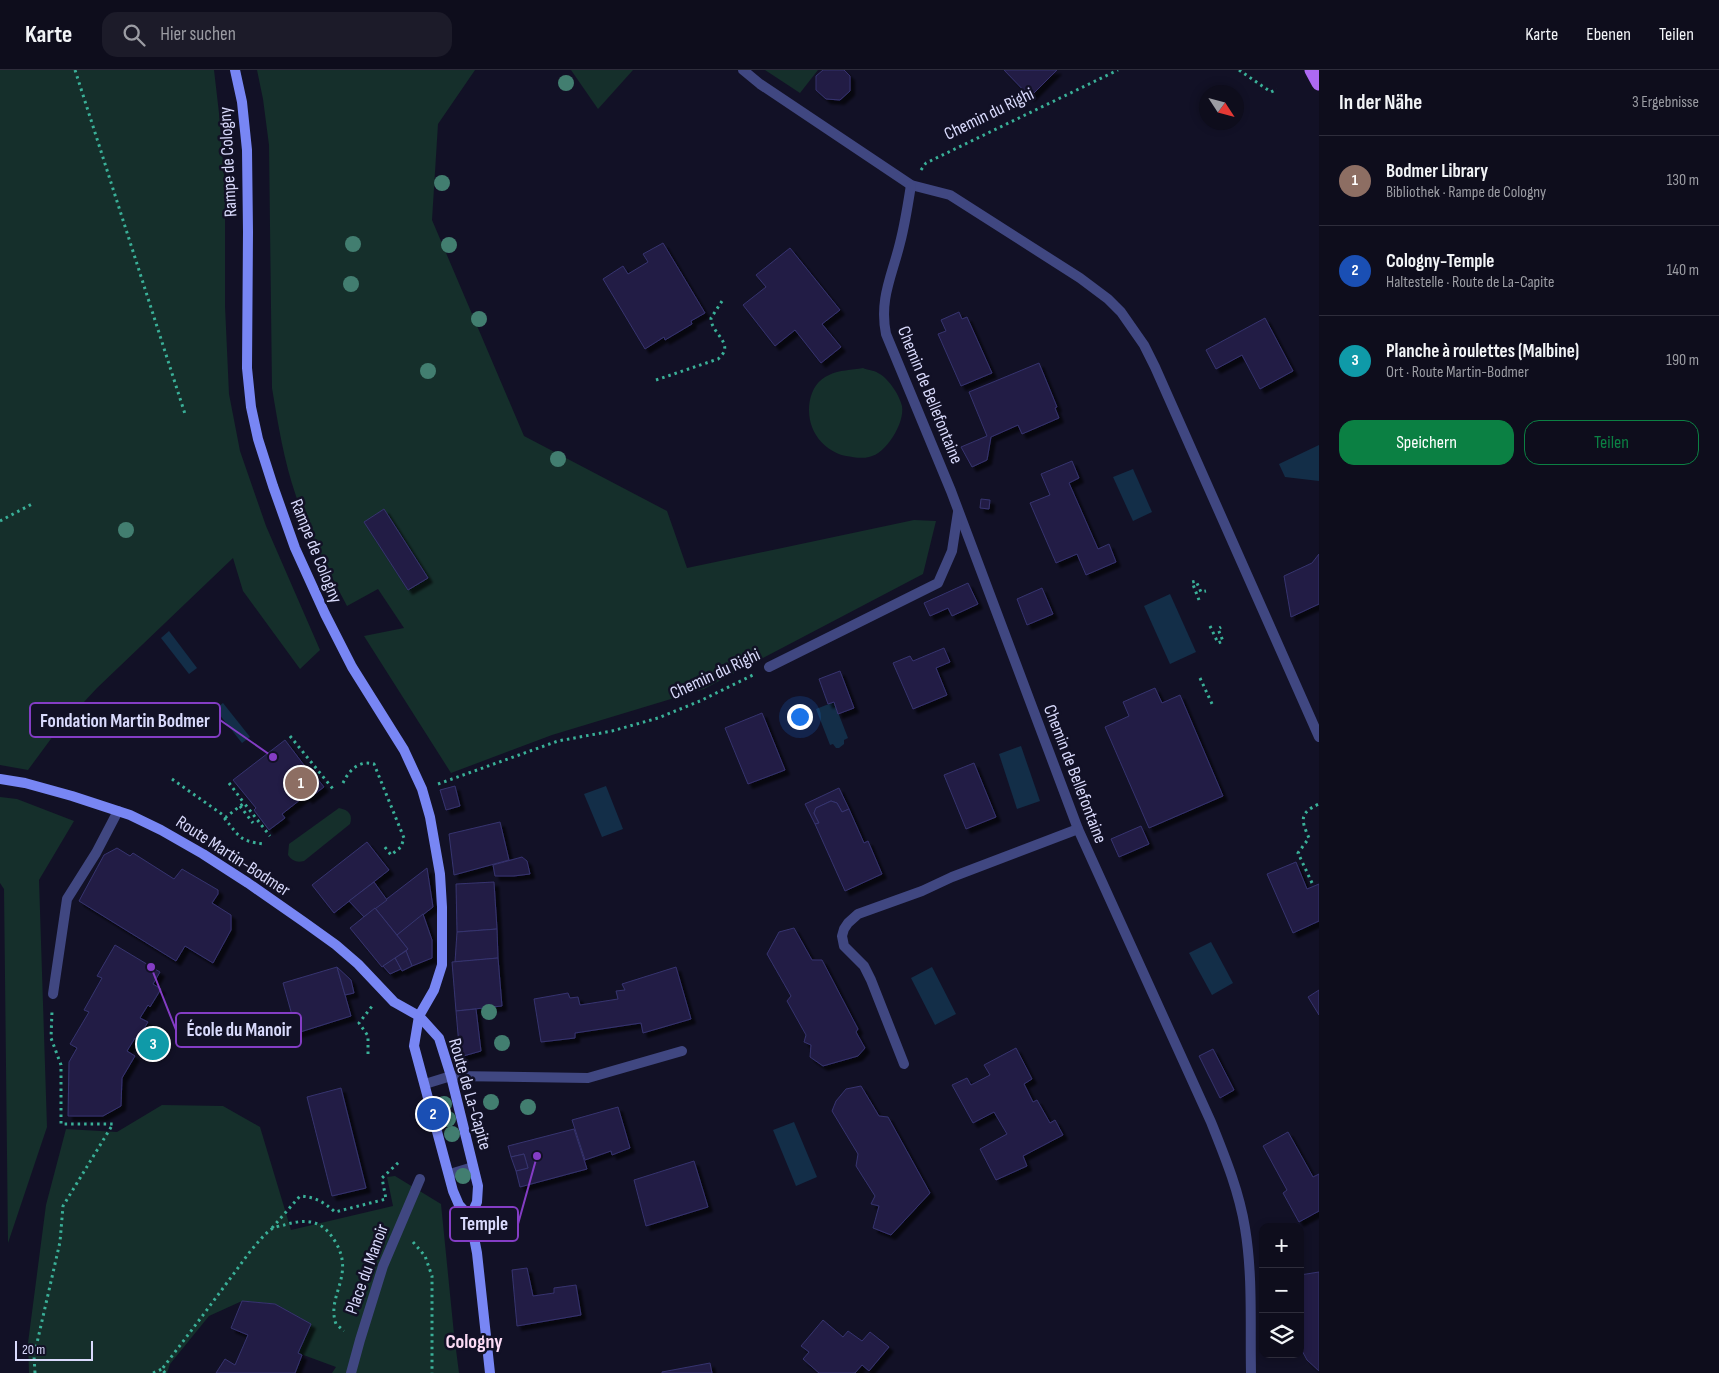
<!DOCTYPE html>
<html lang="de">
<head>
<meta charset="utf-8">
<style>
	body { margin:0; font-family:"Sofia Sans Condensed",sans-serif; background:#1c1b29; color:#f1f3f6 }
	.controls { position:absolute; right:15px; bottom:15px; display:grid; overflow:hidden; border-radius:10px; box-shadow:0 2px 8px #0003 }
	.controls button { width:45px; height:45px; display:grid; place-items:center; padding:0; border:0; border-bottom:1px solid #2e2d3b; background:#0e0d1c; color:#f1f3f6; font:25px sans-serif }
	.compass { position:absolute; left:1199px; top:15px; width:45px; height:45px; border-radius:50%; background:#0e0d1c; box-shadow:0 2px 8px #0003; rotate:126deg }
	.scale { position:absolute; left:15px; bottom:12px; width:78px; box-sizing:border-box; padding-left:5px; border:2px solid #d9dafc; border-top:0; font-size:14px; line-height:18px; white-space:nowrap; color:#d9dafc; -webkit-text-stroke:4px #121126; paint-order:stroke }
	.you { position:absolute; left:799px; top:646px; width:18px; height:18px; margin:-12px; border:4px solid #fff; border-radius:50%; background:#1a73e8; box-shadow:0 0 0 8px #1a73e833 }
	.badge { display:grid; place-items:center; width:32px; height:32px; border-radius:50%; background:#0b8043; color:#fff; font-size:16px; font-weight:700 }
	.pin { position:absolute; translate:-50% -50%; border:2px solid #fff; box-shadow:0 1px 5px #0006 }
	.list { margin:0; padding:0; list-style:none }
	h2 { display:flex; justify-content:space-between; align-items:center; height:65px; margin:0; padding:0 20px; font-size:21px }
	h2 small { font-size:16px; font-weight:400; color:#9b9ca3 }
	.list li { display:grid; grid-template-columns:32px 1fr auto; gap:15px; align-items:center; box-sizing:border-box; height:90px; padding:0 20px; border-top:1px solid #2e2d3b }
	.list b { display:block; font-size:19px; white-space:nowrap }
	.list p { margin:0; font-size:16px; white-space:nowrap; color:#9b9ca3 }
	.list em { font-size:16px; font-style:normal; color:#9b9ca3 }
	.actions { display:flex; gap:10px; padding:15px 20px }
	.actions a { flex:1; padding:11px 0; border:1px solid #0b8043; border-radius:15px; text-align:center; font-size:18px; color:#0b8043 }
	.actions .main { background:#0b8043; color:#fff }
	.icon { flex:none; width:28px; height:28px; fill:none; stroke:currentColor; stroke-width:2; stroke-linecap:round; stroke-linejoin:round }
	.map { position:relative; flex:none; width:1319px; height:1303px; overflow:hidden }
	header { display:flex; align-items:center; gap:30px; box-sizing:border-box; height:70px; padding:0 25px; background:#0e0d1c; border-bottom:1px solid #2e2d3b }
	header strong { font-size:24px }
	nav { display:flex; gap:28px; margin-inline-start:auto; font-size:18px }
	.search { width:350px; height:45px; background:#1c1b29; display:flex; align-items:center; gap:12px; box-sizing:border-box; padding:0 18px; border-radius:15px; color:#9b9ca3; font-size:19px }
	main { display:flex }
	aside { flex:1; background:#0e0d1c }
	.map>svg:first-child { display:block }
</style>
</head>
<body>
<header>
<strong>Karte</strong>
<div class="search"><svg class="icon" aria-label="search" viewBox="0 0 24 24"><circle cx="10" cy="10" r="6"/><path d="M15 15l6 6"/></svg>Hier suchen</div>
<nav><a>Karte</a><a>Ebenen</a><a>Teilen</a></nav>
</header>
<main>
<div class="map">
<svg width="1319" height="1303" viewBox="0 0 1319 1303">
	<defs>
		<filter id="shadow"><feDropShadow dx="4.5" dy="4.5" stdDeviation="1" flood-color="#0009"/></filter>
	</defs>
	<rect width="100%" height="100%" fill="#121126"/>
	<g fill="#152f2b">
		<path d="M0,0H214L219,43L225,118V236L229,324L240,381L266,456L320,580L300,599L243,521L233,488L97,618L56,662L28,700L0,695Z"/>
		<path d="M257,0H475L438,54L432,150L524,366L667,441L687,498L914,450L936,451L923,504L704,619L552,665L451,703L364,566L404,558L378,519L347,536C329,501 308,464 296,426C284,391 278,354 272,318L269,75L263,29Z"/>
		<path d="M571,0H633L598,39Z"/>
		<path d="M765,0H818L800,23Z"/>
		<path d="M863,298C867,300 874,300 878,303C888,308 899,324 902,336C905,353 886,384 869,387C861,389 853,387 846,386C834,384 822,375 816,365C804,346 807,314 829,305C839,300 852,300 863,298Z"/>
		<path d="M0,727L17,729L74,751L39,810L47,1057L8,1173L4,819L0,813Z"/>
		<path d="M339,738C349,740 353,745 350,754L304,791C297,793 292,791 288,785L289,774Z"/>
		<path d="M162,1035L223,1036L260,1057L291,1160L393,1136L387,1107L395,1106L441,1134L454,1264L459,1303H332L336,1297L298,1283L311,1254L275,1234L242,1231L209,1246L170,1294L167,1303H29L28,1273L46,1135L66,1059L117,1062Z"/>
	</g>
	<g fill="#132e48">
		<path d="M1319,375V411L1285,407L1279,394Z"/>
		<path d="M1133,399L1152,442L1133,451L1113,407Z"/>
		<path d="M1170,524L1196,582L1170,594L1144,536Z"/>
		<path d="M169,561L197,598L189,604L161,568Z"/>
		<path d="M834,632L848,668L844,670V674L839,678H836L833,674L830,675L816,639Z"/>
		<path d="M223,633L250,667L242,673L215,639Z"/>
		<path d="M1021,676L1040,731L1017,739L999,684Z"/>
		<path d="M606,716L623,759L602,767L584,724Z"/>
		<path d="M1211,872L1233,913L1212,925L1189,883Z"/>
		<path d="M932,897L956,944L935,955L911,908Z"/>
		<path d="M794,1052L817,1107L796,1116L773,1060Z"/>
	</g>
	<g fill="#211f45" stroke="#37336f" filter="url(#shadow)">
		<path d="M823,0H844L850,6V21L840,30L826,29L816,20V6Z"/>
		<path d="M1004,0H1057L1030,27Z"/>
		<path d="M663,173L705,243L691,251L692,254L665,270L664,267L645,279L603,209L623,196L628,204L648,192L643,184Z"/>
		<path d="M790,178L840,240L822,254L841,277L821,293L795,260L775,276L743,235L766,217L756,205Z"/>
		<path d="M959,242L962,249L967,247L992,303L961,316L938,264L946,261L941,250Z"/>
		<path d="M1265,248L1293,301L1260,319L1242,285L1216,299L1206,280Z"/>
		<path d="M1039,293L1057,337L1055,338L1059,348L1022,364L1018,355L991,367L987,390L972,397L961,377L987,366L969,322Z"/>
		<path d="M1072,391L1079,408L1069,413L1098,479L1109,474L1116,492L1086,505L1077,484L1056,493L1030,433L1050,425L1041,404Z"/>
		<path d="M981,429L990,430L989,439L980,438Z"/>
		<path d="M384,439L428,508L408,520L364,452Z"/>
		<path d="M1319,484V534L1291,547L1284,506L1312,493Z"/>
		<path d="M968,513L978,534L952,546L948,538L930,546L924,533Z"/>
		<path d="M1042,518L1053,544L1027,555L1017,529Z"/>
		<path d="M944,578L950,592L936,598L947,625L913,639L893,593L910,586L913,591Z"/>
		<path d="M840,601L854,638L838,644L834,632L828,634L819,609Z"/>
		<path d="M1155,618L1162,633L1180,625L1223,726L1149,758L1105,657L1129,646L1123,632Z"/>
		<path d="M762,643L785,700L748,714L725,658Z"/>
		<path d="M285,670L307,699L309,698L324,717L308,729L305,726L282,744L285,748L269,760L254,740L256,738L233,710Z"/>
		<path d="M974,693L996,747L966,759L944,705Z"/>
		<path d="M455,716L460,736L446,740L440,720Z"/>
		<path d="M839,718L849,739L842,742L837,733L831,731L816,738L814,743L819,753L815,754L805,734Z"/>
		<path d="M831,731L837,733L842,742L849,739L864,773L868,771L882,804L845,821L815,754L819,753L814,743L816,738Z"/>
		<path d="M500,752L509,790L454,805L449,764Z"/>
		<path d="M1141,756L1149,774L1119,787L1111,769Z"/>
		<path d="M367,772L389,800L334,843L312,815Z"/>
		<path d="M117,778L130,786L133,783L174,809L182,799L218,820V824L212,833L231,845V860L213,893L185,876L176,891L79,831L104,785Z"/>
		<path d="M522,787L527,791L530,804L514,806H495L493,795Z"/>
		<path d="M1296,792L1307,819L1319,814V851L1293,863L1267,804Z"/>
		<path d="M427,798L433,837L397,865L375,838Z"/>
		<path d="M374,812L387,830L364,847L349,831Z"/>
		<path d="M494,812L497,859L457,862L456,814Z"/>
		<path d="M375,838L408,879L382,897L350,858Z"/>
		<path d="M423,844L432,870V888L412,896L406,881L408,879L397,865Z"/>
		<path d="M794,858L812,890H822L858,959L856,962L865,978L858,986L823,996L810,987L811,975L804,972L806,965L787,931L791,926L767,884L779,862Z"/>
		<path d="M497,859L498,888L455,892L457,862Z"/>
		<path d="M115,875L160,902L153,914L161,919L150,937L148,935L140,948L148,952L137,970L135,968L127,981L135,986L122,1008L121,1036L103,1046H68L69,992L77,978L70,974L89,942L84,940L102,908L97,906Z"/>
		<path d="M406,881L412,896L402,901L395,888Z"/>
		<path d="M395,888L401,899L390,904L383,896Z"/>
		<path d="M498,888L502,936L456,941L452,892Z"/>
		<path d="M337,897L351,946L297,963L283,913Z"/>
		<path d="M337,897L351,910L354,923L345,925Z"/>
		<path d="M676,897L691,949L643,963L641,953L575,963V968L541,972L534,929L568,923L570,928L578,927L580,935L618,929L616,921L625,920L622,914Z"/>
		<path d="M1319,920V945L1308,927Z"/>
		<path d="M476,939L481,981L460,987L456,941Z"/>
		<path d="M1016,978L1032,1009L1024,1014L1033,1032L1037,1030L1050,1053L1055,1050L1063,1065L1023,1086L1027,1096L996,1110L980,1079L1007,1064L994,1042L973,1053L952,1015L967,1008L971,1015L990,1005L984,995Z"/>
		<path d="M1213,979L1234,1020L1220,1028L1199,986Z"/>
		<path d="M861,1016L879,1046L888,1047L930,1123L891,1165L873,1158L879,1136L871,1134L875,1126L856,1096L858,1084L832,1041L836,1031L846,1019Z"/>
		<path d="M341,1018L366,1118L332,1126L307,1027Z"/>
		<path d="M618,1037L630,1078L612,1085L611,1081L585,1090L572,1050Z"/>
		<path d="M574,1059L587,1099L520,1117L516,1101L528,1098L524,1084L511,1087L508,1076Z"/>
		<path d="M1288,1062L1313,1107L1319,1104V1141L1299,1152L1283,1123L1287,1120L1263,1076Z"/>
		<path d="M524,1084L528,1098L516,1101L511,1087Z"/>
		<path d="M694,1091L708,1137L646,1156L634,1110Z"/>
		<path d="M527,1198L533,1226L554,1223V1218L576,1215L581,1245L517,1256L512,1200Z"/>
		<path d="M1319,1202V1301L1307,1290L1300,1277V1205Z"/>
		<path d="M242,1231L275,1234L311,1254L298,1283L302,1285L295,1303H216L225,1289L235,1295L248,1265L231,1258Z"/>
		<path d="M823,1250L843,1267L848,1261L862,1271L870,1262L889,1277L869,1301L862,1295L855,1303H819L803,1289L809,1282L801,1276Z"/>
		<path d="M710,1293L712,1303H662V1302Z"/>
	</g>
	<g fill="none" stroke-linecap="round" stroke-linejoin="round">
		<g stroke="#3ab098" stroke-width="3" stroke-dasharray="2.5 4" stroke-linecap="butt">
			<path d="M75,0L185,344"/>
			<path d="M1239,0L1271,22L1277,19"/>
			<path d="M921,100L926,93L1118,0"/>
			<path d="M656,310L718,289C735,275 715,266 711,251V248L724,228"/>
			<path d="M0,451L32,434"/>
			<path d="M1199,530L1192,512L1196,511L1201,522L1206,521"/>
			<path d="M1210,556L1218,573L1223,571L1218,559L1221,557"/>
			<path d="M1200,608L1213,636"/>
			<path d="M290,666L333,719"/>
			<path d="M172,709L226,747L244,733L270,766"/>
			<path d="M229,713L244,733"/>
			<path d="M343,713C349,700 359,690 374,694L404,768L401,777L391,785L384,776"/>
			<path d="M438,714L558,671L612,661L658,648L700,631L755,604"/>
			<path d="M240,736L253,753"/>
			<path d="M226,748L225,749C240,767 239,771 264,774"/>
			<path d="M1312,813L1298,783L1309,768C1301,750 1299,743 1319,734"/>
			<path d="M368,984V966L359,953L373,935"/>
			<path d="M272,1158L300,1126C315,1127 324,1132 335,1142L386,1129L382,1108L400,1091"/>
			<path d="M413,1172L425,1186L432,1206V1303"/>
			<path d="M35,1303L34,1286L60,1172L63,1136L113,1054H61V995L51,968L52,941"/>
			<path d="M153,1303L162,1299"/>
			<path d="M165,1303L162,1299C185,1269 207,1240 229,1210C242,1193 254,1174 270,1160C274,1157 280,1156 284,1155C308,1148 323,1150 336,1173C355,1206 326,1226 336,1254L344,1261"/>
		</g>
		<g stroke="#404781" stroke-width="10">
			<path d="M53,924L67,829L96,783L118,741"/>
			<path d="M904,994L871,910L864,896L844,876L842,866L844,859L848,853L858,844L922,821L952,807L1078,759"/>
			<path d="M425,1014L451,1006L588,1008L682,981"/>
		</g>
		<g stroke="#404781" stroke-width="10">
			<path d="M743,0L760,14L911,115L950,125L1080,208L1108,229L1121,242L1144,275L1155,297L1319,667"/>
			<path d="M911,115C908,134 905,154 900,173C892,206 879,229 886,264L951,421L1078,759L1211,1052C1225,1087 1239,1121 1245,1158C1253,1206 1250,1255 1251,1303"/>
			<path d="M769,597L938,513L952,481L958,442"/>
			<path d="M450,1104L473,1097"/>
			<path d="M351,1303L360,1270L383,1196L420,1109"/>
		</g>
		<g stroke="#7886f4" stroke-width="10">
			<path d="M235,0L242,32L247,80L248,162L247,298L251,337L258,369L273,416L295,478L325,544L352,597L404,680L422,719L430,747L440,804L442,837V895L434,920L419,946L414,976L453,1121L459,1135L470,1147L477,1183L490,1303"/>
			<path d="M0,709L25,713L72,726L130,745L161,760L203,784L248,813L304,852L336,875L358,894L394,932L419,946L439,968L451,1006L478,1116L477,1132L470,1147"/>
		</g>
		<path stroke="#ad69f3" stroke-width="15" d="M1312,0L1319,13"/>
	</g>
	<g fill="#427e70">
		<circle cx="566" cy="13" r="8"/>
		<circle cx="442" cy="113" r="8"/>
		<circle cx="353" cy="174" r="8"/>
		<circle cx="449" cy="175" r="8"/>
		<circle cx="351" cy="214" r="8"/>
		<circle cx="479" cy="249" r="8"/>
		<circle cx="428" cy="301" r="8"/>
		<circle cx="558" cy="389" r="8"/>
		<circle cx="126" cy="460" r="8"/>
		<circle cx="489" cy="942" r="8"/>
		<circle cx="502" cy="973" r="8"/>
		<circle cx="491" cy="1032" r="8"/>
		<circle cx="444" cy="1034" r="8"/>
		<circle cx="528" cy="1037" r="8"/>
		<circle cx="448" cy="1049" r="8"/>
		<circle cx="452" cy="1064" r="8"/>
		<circle cx="463" cy="1106" r="8"/>
	</g>
	<g text-anchor="middle" dominant-baseline="central" stroke-width="5" stroke-linejoin="round" paint-order="stroke">
		<g font-size="18" fill="#d9dafc" stroke="#121126">
			<text transform="translate(989 44) rotate(-26)">Chemin du Righi</text>
			<text transform="translate(228 92) rotate(-93)">Rampe de Cologny</text>
			<text transform="translate(930 325) rotate(68)">Chemin de Bellefontaine</text>
			<text transform="translate(316 481) rotate(68)">Rampe de Cologny</text>
			<text transform="translate(715 604) rotate(-25)">Chemin du Righi</text>
			<text transform="translate(1075 704) rotate(69)">Chemin de Bellefontaine</text>
			<text transform="translate(233 786) rotate(33)">Route Martin-Bodmer</text>
			<text transform="translate(470 1024) rotate(74)">Route de La-Capite</text>
			<text transform="translate(367 1199) rotate(-70)">Place du Manoir</text>
		</g>
		<g font-size="20" font-weight="bold" fill="#fcdbf5" stroke="#121126">
			<text x="474" y="1272">Cologny</text>
		</g>
	</g>
	<path fill="none" stroke="#843dc5" stroke-width="2" d="M273 687L220 650M151 897L176 960M537 1086L518 1154"/>
	<g fill="#843dc5" stroke="#121126" stroke-width="2">
		<circle cx="273" cy="687" r="5"/>
		<circle cx="151" cy="897" r="5"/>
		<circle cx="537" cy="1086" r="5"/>
	</g>
	<g fill="#121126" stroke="#843dc5" stroke-width="2">
		<rect x="30" y="633" width="190" height="34" rx="5"/>
		<rect x="176" y="943" width="125" height="34" rx="5"/>
		<rect x="450" y="1137" width="68" height="34" rx="5"/>
	</g>
	<g font-size="19" text-anchor="middle" font-weight="bold" fill="#d9dafc">
		<text x="125" y="657">Fondation Martin Bodmer</text>
		<text x="239" y="966">École du Manoir</text>
		<text x="484" y="1160">Temple</text>
	</g>
</svg>
<div class="controls">
<button>+</button>
<button>−</button>
<button><svg class="icon" aria-label="layers" viewBox="0 0 24 24"><path d="M12 4l9 5-9 5-9-5zM3 14l9 5 9-5"/></svg></button>
</div>
<svg class="compass" viewBox="-18 -18 36 36"><path d="M0-13l5 13h-10z" fill="#e53935"/><path d="M0 13l5-13h-10z" fill="#9b9ca3"/></svg>
<div class="scale">20 m</div>
<div class="you"></div>
<div class="pin badge" style="left:301px;top:713px;background:#8d6e63">1</div>
<div class="pin badge" style="left:433px;top:1044px;background:#1a4fb4">2</div>
<div class="pin badge" style="left:153px;top:974px;background:#0f9aa8">3</div>
</div>
<aside>
<h2>In der Nähe<small>3 Ergebnisse</small></h2>
<ul class="list">
<li><span class="badge" style="background:#8d6e63">1</span><div><b>Bodmer Library</b><p>Bibliothek · Rampe de Cologny</p></div><em>130 m</em></li>
<li><span class="badge" style="background:#1a4fb4">2</span><div><b>Cologny-Temple</b><p>Haltestelle · Route de La-Capite</p></div><em>140 m</em></li>
<li><span class="badge" style="background:#0f9aa8">3</span><div><b>Planche à roulettes (Malbine)</b><p>Ort · Route Martin-Bodmer</p></div><em>190 m</em></li>
</ul>
<div class="actions"><a class="main">Speichern</a><a>Teilen</a></div>
</aside>
</main>
</body>
</html>
